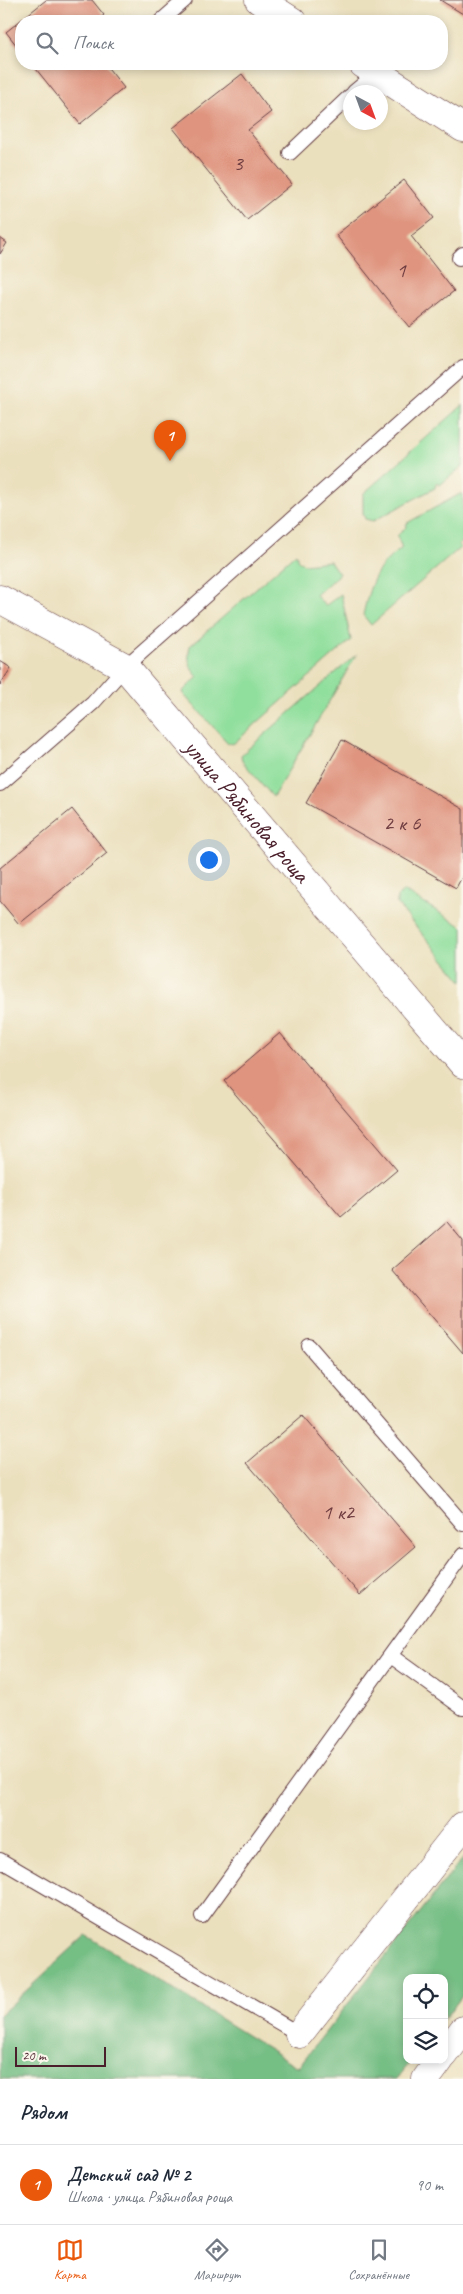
<!DOCTYPE html>
<html lang="ru">
<head>
<meta charset="utf-8">
<style>
	body { margin:0; font-family:Caveat,sans-serif; background:#f6f6f7; color:#1f2937 }
	.controls { position:absolute; right:15px; bottom:15px; display:grid; overflow:hidden; border-radius:10px; box-shadow:0 2px 8px #0003 }
	.controls button { width:45px; height:45px; display:grid; place-items:center; padding:0; border:0; border-bottom:1px solid #e0e1e3; background:#fff; color:#1f2937; font:25px sans-serif }
	.compass { position:absolute; left:343px; top:85px; width:45px; height:45px; border-radius:50%; background:#fff; box-shadow:0 2px 8px #0003; rotate:139deg }
	.scale { position:absolute; left:15px; bottom:12px; width:91px; box-sizing:border-box; padding-left:5px; border:2px solid #4a1f2b; border-top:0; font-size:14px; line-height:18px; white-space:nowrap; color:#4a1f2b; -webkit-text-stroke:4px #fbf7ec; paint-order:stroke }
	.you { position:absolute; left:208px; top:859px; width:18px; height:18px; margin:-12px; border:4px solid #fff; border-radius:50%; background:#1a73e8; box-shadow:0 0 0 8px #1a73e833 }
	.badge { display:grid; place-items:center; width:32px; height:32px; border-radius:50%; background:#ea580c; color:#fff; font-size:16px; font-weight:700 }
	.pin { position:absolute; translate:-50% -41px; filter:drop-shadow(0 1px 2px #0008) }
	.pin::after { content:''; position:absolute; top:26px; width:18px; height:15px; background:inherit; clip-path:polygon(0 0,100% 0,50% 100%) }
	.list { margin:0; padding:0; list-style:none }
	h2 { display:flex; justify-content:space-between; align-items:center; height:65px; margin:0; padding:0 20px; font-size:21px }
	h2 small { font-size:16px; font-weight:400; color:#747a83 }
	.list li { display:grid; grid-template-columns:32px 1fr auto; gap:15px; align-items:center; box-sizing:border-box; height:80px; padding:0 20px; border-top:1px solid #e0e1e3 }
	.list b { display:block; font-size:19px; white-space:nowrap }
	.list p { margin:0; font-size:16px; white-space:nowrap; color:#747a83 }
	.list em { font-size:16px; font-style:normal; color:#747a83 }
	.icon { flex:none; width:28px; height:28px; fill:none; stroke:currentColor; stroke-width:2; stroke-linecap:round; stroke-linejoin:round }
	.map { position:relative; flex:none; width:463px; height:2079px; overflow:hidden }
	.search { position:absolute; background:#fff; box-shadow:0 2px 8px #0003; left:15px; right:15px; top:15px; height:55px; display:flex; align-items:center; gap:12px; box-sizing:border-box; padding:0 18px; border-radius:20px; color:#747a83; font-size:19px }
	.sheet { height:145px; background:#fff }
	nav { display:flex; justify-content:space-around; align-items:center; box-sizing:border-box; height:70px; border-top:1px solid #e0e1e3; background:#fff; font-size:14px; color:#747a83 }
	nav a { display:grid; justify-items:center; gap:2px }
	nav .on { color:#ea580c }
	.map>svg:first-child { display:block }
</style>
</head>
<body>
<div class="map">
<svg width="463" height="2079" viewBox="0 0 463 2079">
	<rect width="100%" height="100%" fill="#fbf7ec"/>
	<filter id="ink" filterUnits="userSpaceOnUse"><feTurbulence type="fractalNoise" baseFrequency=".02" numOctaves="2"/><feDisplacementMap in="SourceGraphic" scale="10" xChannelSelector="R" yChannelSelector="G"/><feConvolveMatrix kernelMatrix="1 2 1 2 8 2 1 2 1" color-interpolation-filters="sRGB"/></filter>
	<filter id="wash" filterUnits="userSpaceOnUse"><feTurbulence type="fractalNoise" baseFrequency=".0096" numOctaves="4" result="noise"/><feDisplacementMap in="SourceGraphic" scale="20" xChannelSelector="R" yChannelSelector="G"/><feGaussianBlur stdDeviation="1.12" result="paint"/><feColorMatrix in="noise" values="0 0 0 0 0 0 0 0 0 0 0 0 0 0 0 0 0 1.4 0 .05"/><feComposite in="paint" operator="in"/></filter>
	<g filter="url(#wash)">
		<rect width="100%" height="100%" fill="#ebe0be"/>
		<g fill="#90df9d" stroke="#6d7f64">
			<path d="M463,405V466L440,485L436,483L435,488L373,521L365,519L363,513V494Z"/>
			<path d="M460,494H463V542L458,545L461,547L371,625L363,615C370,584 375,567 402,548L397,536L406,527L407,523Z"/>
			<path d="M296,553L298,561L304,564L330,561L339,574L316,595L325,606L341,594L351,640L233,744L228,743L184,695L183,691L198,677C189,667 187,660 190,646Z"/>
			<path d="M357,654L273,797L242,761L241,755Z"/>
			<path d="M404,891L463,927V982L397,904V897Z"/>
		</g>
		<path fill="#74be84" stroke="#5f6e58" d="M463,1858V1995L444,2019V1978H407V2060H412L397,2079H0V2015L86,1935L298,2067Z"/>
		<g id="blocks">
			<g fill="#df947f">
				<path d="M46,0H92L104,15L97,21H21V51L6,32Z"/>
				<path d="M440,0H463V14Z"/>
				<path d="M32,64H105L124,88L80,124Z"/>
				<path d="M242,74L271,112L248,130L292,184L247,220L173,128Z"/>
				<path d="M404,180L434,218L411,236L454,291L409,327L336,235Z"/>
				<path d="M0,238L7,243L0,254Z"/>
				<path d="M0,661L11,668L0,685Z"/>
				<path d="M342,740L463,809V875L456,888L306,803Z"/>
				<path d="M72,809L107,853L19,924L0,901V868Z"/>
				<path d="M280,1033L397,1170L341,1217L224,1081Z"/>
				<path d="M447,1222L463,1241V1353L392,1270Z"/>
				<path d="M303,1415L416,1547L360,1595L247,1463Z"/>
			</g>
		</g>
	</g>
	<g filter="url(#ink)">
		<use href="#blocks" fill-opacity="0" stroke="#623c41" stroke-width="1"/>
		<g fill="none" stroke-linecap="round" stroke-linejoin="round">
			<defs>
				<g id="lane">
					<path d="M161,21L185,0"/>
					<path d="M354,92L377,73"/>
					<path d="M290,153L350,96"/>
					<path d="M459,258L463,254"/>
					<path d="M0,784L93,703L125,667L463,367"/>
					<path d="M309,1346L463,1524"/>
					<path d="M391,1656L463,1708"/>
					<path d="M0,1860L299,2034"/>
					<path d="M202,1916L463,1555"/>
				</g>
				<g id="street">
					<path d="M259,0L292,21"/>
					<path d="M363,64L463,128"/>
					<path id="s1" d="M0,599L125,667L463,1064"/>
					<path d="M299,2034L463,1826"/>
				</g>
				<g id="secondary">
					<path d="M444,2055L463,2030"/>
					<path d="M426,2079L440,2060"/>
				</g>
			</defs>
			<use href="#lane" stroke="#623c41" stroke-width="16"/>
			<use href="#street" stroke="#623c41" stroke-width="29"/>
			<use href="#secondary" stroke="#623c41" stroke-width="29"/>
			<use href="#lane" stroke="#fff" stroke-width="14"/>
			<use href="#street" stroke="#fff" stroke-width="28"/>
			<use href="#secondary" stroke="#fff" stroke-width="28"/>
		</g>
	</g>
	<g text-anchor="middle" dominant-baseline="central" stroke-width="5" stroke-linejoin="round" paint-order="stroke">
		<g font-size="21" fill="#6f3c40">
			<text x="238" y="163">3</text>
			<text x="401" y="270">1</text>
			<text x="402" y="823">2 к 6</text>
			<text x="338" y="1512">1 к2</text>
		</g>
		<g font-size="24" fill="#4a1f2b" stroke="#fbf7ec">
			<text stroke="none"><textPath href="#s1" startOffset="331">улица Рябиновая роща</textPath></text>
		</g>
	</g>
</svg>
<div class="controls">
<button><svg class="icon" aria-label="locate" viewBox="0 0 24 24"><circle cx="12" cy="12" r="6"/><path d="M12 2v4M12 18v4M2 12h4M18 12h4"/></svg></button>
<button><svg class="icon" aria-label="layers" viewBox="0 0 24 24"><path d="M12 4l9 5-9 5-9-5zM3 14l9 5 9-5"/></svg></button>
</div>
<svg class="compass" viewBox="-18 -18 36 36"><path d="M0-13l5 13h-10z" fill="#e53935"/><path d="M0 13l5-13h-10z" fill="#747a83"/></svg>
<div class="scale">20 m</div>
<div class="you"></div>
<div class="pin badge" style="left:170px;top:461px">1</div>
<div class="search"><svg class="icon" aria-label="search" viewBox="0 0 24 24"><circle cx="10" cy="10" r="6"/><path d="M15 15l6 6"/></svg>Поиск</div>
</div>
<section class="sheet">
<h2>Рядом<small></small></h2>
<ul class="list">
<li><span class="badge">1</span><div><b>Детский сад № 2</b><p>Школа · улица Рябиновая роща</p></div><em>90 m</em></li>
</ul>
</section>
<nav>
<a class="on"><svg class="icon" aria-label="map" viewBox="0 0 24 24"><path d="M3 6l6-2 6 2 6-2v14l-6 2-6-2-6 2zM9 4v14M15 6v14"/></svg>Карта</a>
<a><svg class="icon" aria-label="directions" viewBox="0 0 24 24"><path d="M12 3l9 9-9 9-9-9zM9 14v-3h6M13 9l2 2-2 2"/></svg>Маршрут</a>
<a><svg class="icon" aria-label="saved" viewBox="0 0 24 24"><path d="M7 4h10v16l-5-4-5 4z"/></svg>Сохранённые</a>
</nav>
</body>
</html>
